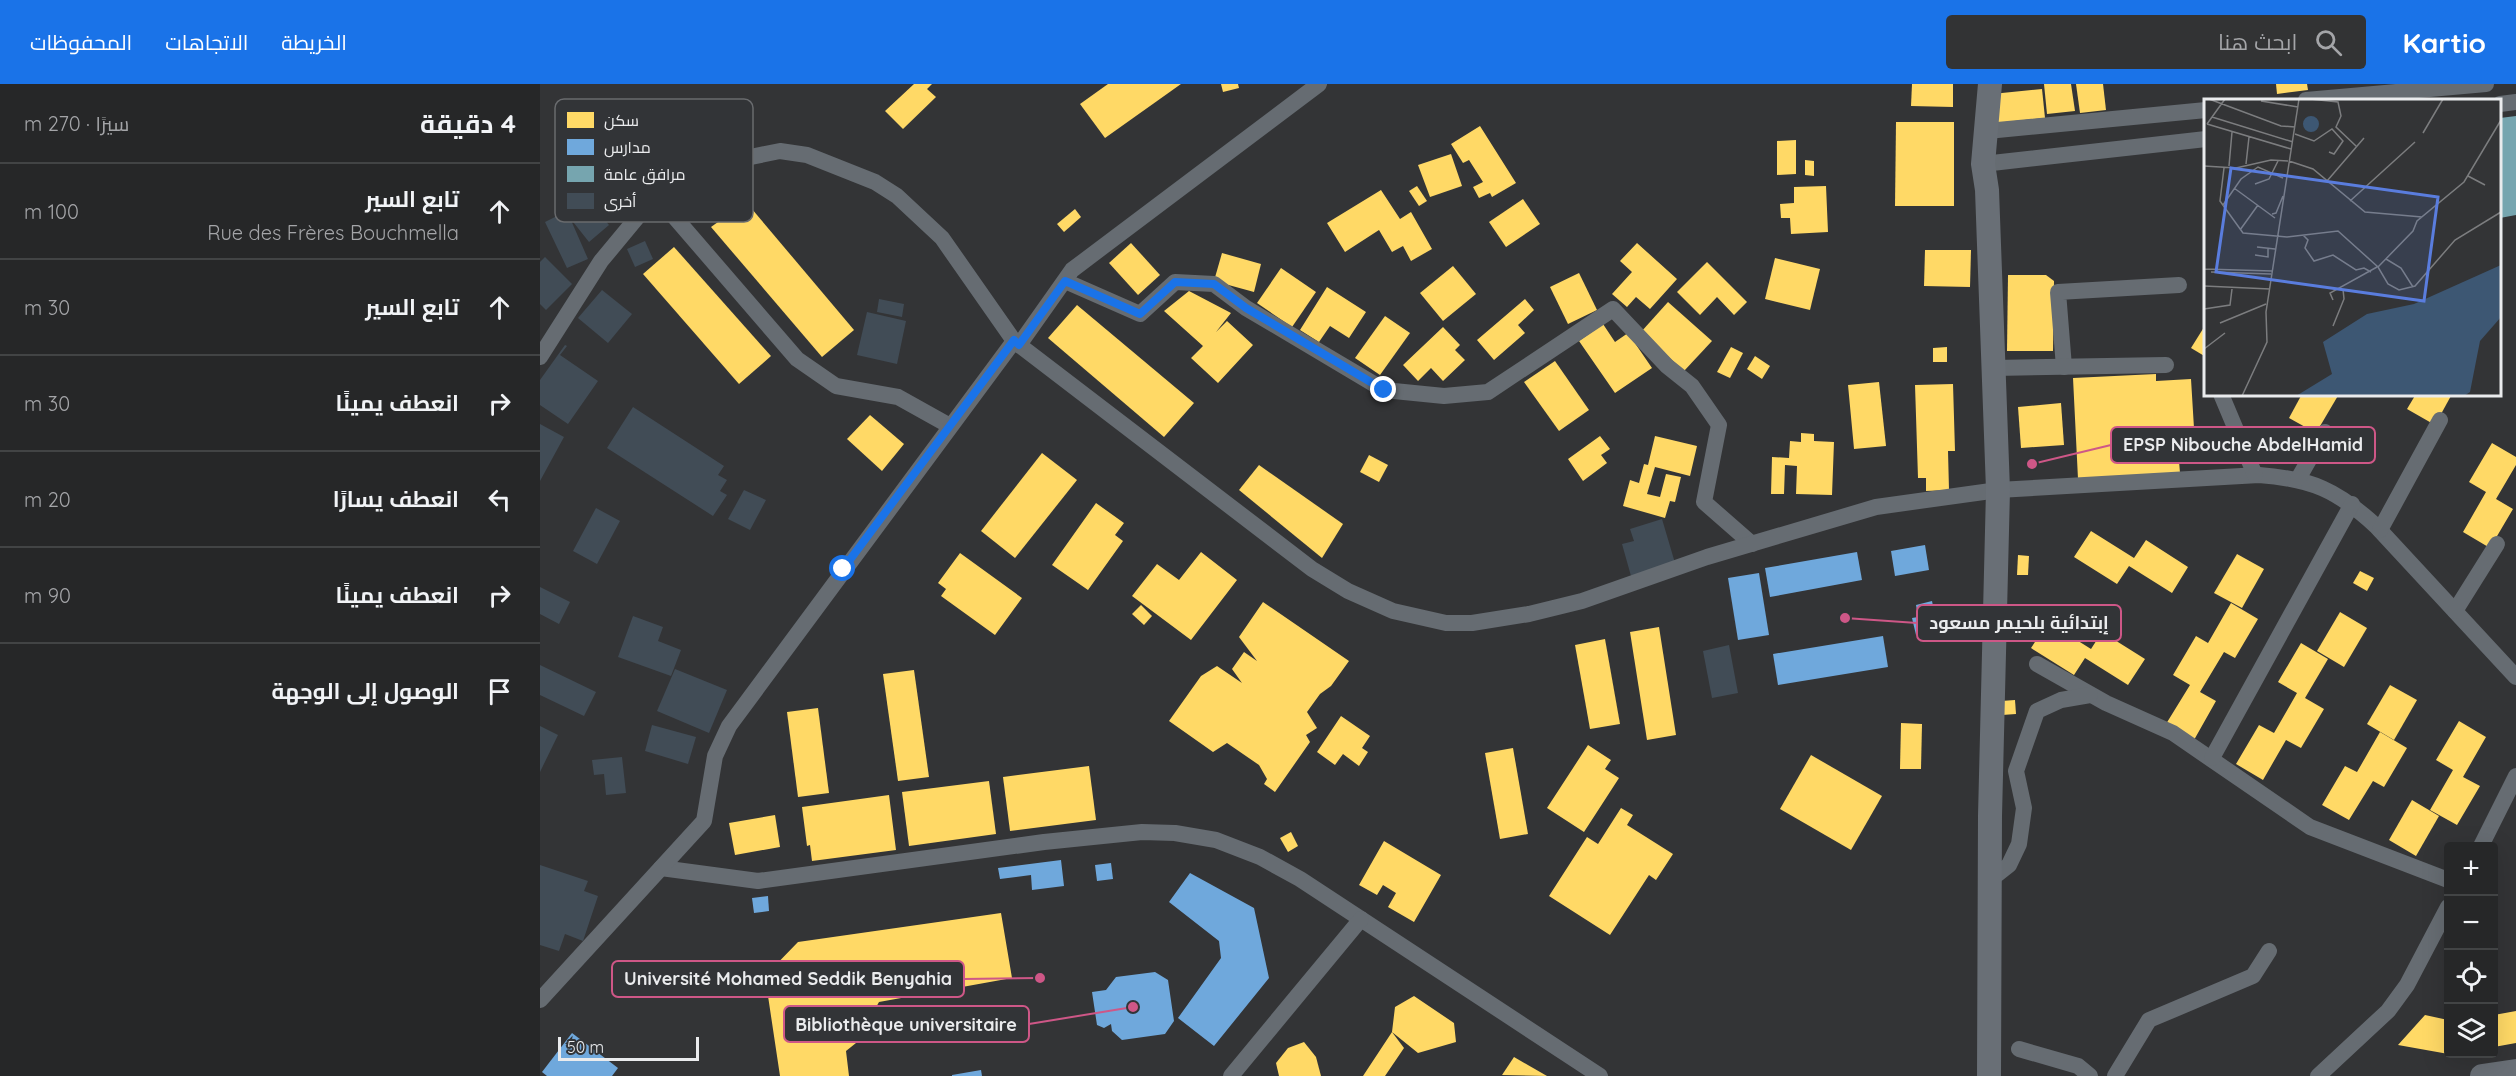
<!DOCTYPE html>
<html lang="ar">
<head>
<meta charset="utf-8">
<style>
	body { margin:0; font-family:Quicksand,Cairo,sans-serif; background:#323334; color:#f1f3f6; direction:rtl }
	.controls { position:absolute; right:18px; bottom:18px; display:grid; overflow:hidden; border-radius:6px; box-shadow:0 6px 24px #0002 }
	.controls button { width:54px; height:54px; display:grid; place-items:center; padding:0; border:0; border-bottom:2px solid #424445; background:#262728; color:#f1f3f6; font:30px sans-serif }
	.scale { position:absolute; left:18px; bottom:15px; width:141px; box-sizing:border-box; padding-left:6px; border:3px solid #eaebed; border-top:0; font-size:16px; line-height:21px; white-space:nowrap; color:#eaebed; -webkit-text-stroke:4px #323437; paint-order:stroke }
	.stop { position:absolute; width:18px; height:18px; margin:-14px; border:4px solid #1a73e8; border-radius:50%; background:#fff }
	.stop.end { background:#1a73e8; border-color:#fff; box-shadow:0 2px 6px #0008 }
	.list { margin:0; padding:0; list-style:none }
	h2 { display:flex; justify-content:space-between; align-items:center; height:78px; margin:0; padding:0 24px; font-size:26px }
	h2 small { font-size:20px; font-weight:400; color:#a4a5a8 }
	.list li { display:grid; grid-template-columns:39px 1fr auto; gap:18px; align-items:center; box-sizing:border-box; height:96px; padding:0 24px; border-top:2px solid #424445 }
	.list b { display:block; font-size:22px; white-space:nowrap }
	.list p { margin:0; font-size:20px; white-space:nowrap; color:#a4a5a8 }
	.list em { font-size:20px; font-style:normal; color:#a4a5a8 }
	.icon { flex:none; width:33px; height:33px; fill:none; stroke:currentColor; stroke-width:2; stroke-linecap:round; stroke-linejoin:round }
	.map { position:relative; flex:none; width:1976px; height:992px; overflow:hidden; direction:ltr }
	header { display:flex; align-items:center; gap:36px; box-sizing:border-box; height:84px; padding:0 30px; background:#1a73e8; color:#fff }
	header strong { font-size:28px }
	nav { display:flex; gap:33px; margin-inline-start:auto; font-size:21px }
	.search { width:420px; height:54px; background:#323334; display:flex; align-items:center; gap:15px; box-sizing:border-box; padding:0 21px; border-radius:6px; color:#a4a5a8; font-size:22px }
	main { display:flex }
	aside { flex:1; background:#262728 }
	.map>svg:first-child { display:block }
</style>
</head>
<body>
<header>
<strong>Kartio</strong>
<div class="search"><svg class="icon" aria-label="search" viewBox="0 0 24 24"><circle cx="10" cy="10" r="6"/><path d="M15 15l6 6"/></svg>ابحث هنا</div>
<nav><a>الخريطة</a><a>الاتجاهات</a><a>المحفوظات</a></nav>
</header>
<main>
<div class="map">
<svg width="1976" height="992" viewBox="0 0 1976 992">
	<rect width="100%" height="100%" fill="#333436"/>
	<g fill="#ffd966">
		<path d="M374,0H392L387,5L396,13L363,45L345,27Z"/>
		<path d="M568,0H641L565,54L540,20Z"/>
		<path d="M681,0H698L699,4L683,8Z"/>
		<path d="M1372,0H1413V23L1371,22Z"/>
		<path d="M1504,0H1531L1535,27L1507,30Z"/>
		<path d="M1536,0H1563L1566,26L1540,29Z"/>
		<path d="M1736,0H1767L1768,6L1737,10Z"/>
		<path d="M1502,5L1505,34L1455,39L1452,10Z"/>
		<path d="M1356,38H1414V122H1355Z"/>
		<path d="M940,42L976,99L952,113L950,109L939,114L933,103L943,98L929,76L923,79L911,60Z"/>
		<path d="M1256,56V90L1237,91V57Z"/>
		<path d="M911,70L922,102L890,113L878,81Z"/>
		<path d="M1265,76L1274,77V92L1265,91Z"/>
		<path d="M877,102L887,117L879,122L869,107Z"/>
		<path d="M1286,102L1288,148L1251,150L1250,134H1241L1240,120L1254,119V103Z"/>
		<path d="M841,106L860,135L871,128L892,165L871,177L863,162L852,168L839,146L805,168L787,139Z"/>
		<path d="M983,115L1000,140L966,163L949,138Z"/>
		<path d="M206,118L314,246L282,273L171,143Z"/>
		<path d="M535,125L541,133L524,148L517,140Z"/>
		<path d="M591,159L620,191L598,211L569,179Z"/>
		<path d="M1097,159L1137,195L1110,225L1096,213L1087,223L1072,210L1092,188L1080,177Z"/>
		<path d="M134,163L231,272L199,300L103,190Z"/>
		<path d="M1385,166H1431L1430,203L1384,202Z"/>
		<path d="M682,169L721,180L714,208L674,197Z"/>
		<path d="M1235,174L1280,185L1270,226L1225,215Z"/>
		<path d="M1167,178L1207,218L1194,231L1177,213L1160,231L1137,208Z"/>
		<path d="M913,182L936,210L903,237L880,209Z"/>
		<path d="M741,184L776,208L752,243L717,219Z"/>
		<path d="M1039,189L1057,226L1028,240L1010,203Z"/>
		<path d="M1468,191H1506L1514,197L1513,267H1467Z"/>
		<path d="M787,203L826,228L809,254L790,242L779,258L760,246Z"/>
		<path d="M649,207L691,229L676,248L687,237L713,261L678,299L651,274L663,262L624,227Z"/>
		<path d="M985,215L994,226L978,241L985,249L954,276L937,256Z"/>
		<path d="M1128,218L1172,257L1144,287L1101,248Z"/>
		<path d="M537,221L654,319L624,353L508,254Z"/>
		<path d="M845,232L870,249L840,291L815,274Z"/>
		<path d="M1063,240L1075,258L1088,249L1112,284L1075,309L1039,257Z"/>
		<path d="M1666,240V273L1651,264Z"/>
		<path d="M903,243L920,261L915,266L925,276L903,297L891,284L878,297L863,281Z"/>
		<path d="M1191,263L1203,269L1190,294L1177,288Z"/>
		<path d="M1407,263V278H1393V264Z"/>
		<path d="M1215,272L1230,282L1222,295L1207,285Z"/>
		<path d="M1015,277L1049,326L1019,347L984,298Z"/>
		<path d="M1616,290V297L1651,295L1656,377H1639L1640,389L1538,395L1533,294Z"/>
		<path d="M1339,298L1346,362L1314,365L1308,301Z"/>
		<path d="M1413,300L1415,367H1408L1409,406L1386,407V394H1378L1375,301Z"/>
		<path d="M1762,310H1799L1776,349L1749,334Z"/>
		<path d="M1876,310H1912L1895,341L1867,325Z"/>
		<path d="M1521,319L1524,361L1481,364L1478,323Z"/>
		<path d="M330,331L364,360L342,387L307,355Z"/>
		<path d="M1261,349L1274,350V357L1294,358L1292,411L1256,410L1257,382L1245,381L1244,410H1231L1232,373L1249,374L1250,357L1261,358Z"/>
		<path d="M1060,352L1070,365L1061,371L1067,379L1043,397L1028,375Z"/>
		<path d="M1115,352L1157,362L1150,392L1115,383L1107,410L1120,413L1126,390L1141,393L1135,418L1130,417L1125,434L1083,422L1090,396L1099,399L1104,380L1108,381Z"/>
		<path d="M1952,359L1976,373V381L1956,415L1973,425L1950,464L1923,448L1946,408L1929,398Z"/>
		<path d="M502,369L537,396L475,474L441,447Z"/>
		<path d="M829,371L848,381L839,398L820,388Z"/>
		<path d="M719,381L803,440L782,474L699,406Z"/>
		<path d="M556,419L584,439L575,451L583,457L548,506L512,481Z"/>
		<path d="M1551,447L1594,474L1606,456L1648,483L1632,509L1589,482L1577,500L1534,473Z"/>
		<path d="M661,468L697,496L651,556L592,512L617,480L639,496Z"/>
		<path d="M420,469L482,514L455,551L401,512L406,505L398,499Z"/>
		<path d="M1697,470L1724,485L1702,524L1674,509Z"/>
		<path d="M1478,471L1489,472L1488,491H1477Z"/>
		<path d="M1820,487L1834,494L1827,507L1813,499Z"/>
		<path d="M723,518L809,577L791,602L780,610L767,628L777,644L766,651L770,658L735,708L724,700L727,695L719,681L687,659L673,668L629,637L661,592L677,582L702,599L692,585L704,568L717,577L699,553Z"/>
		<path d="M1691,519L1718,535L1695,574L1684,568L1660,608L1676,617L1654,656L1626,640L1650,601L1633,591L1656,552L1668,559Z"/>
		<path d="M601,521L612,532L604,541L592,530Z"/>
		<path d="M1800,528L1827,544L1804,583L1777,567Z"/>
		<path d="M1508,538L1551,565L1562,548L1605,575L1588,601L1545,574L1534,591L1491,564Z"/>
		<path d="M1119,543L1136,651L1107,656L1090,548Z"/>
		<path d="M1065,555L1080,640L1050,645L1035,561Z"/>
		<path d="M1761,559L1788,575L1765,614L1784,625L1761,664L1746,656L1723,696L1696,680L1719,641L1734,649L1757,609L1738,598Z"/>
		<path d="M374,586L389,693L358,697L343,590Z"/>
		<path d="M1850,601L1877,616L1854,656L1827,640Z"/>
		<path d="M1475,616L1476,630L1462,631L1461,617Z"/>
		<path d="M278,624L289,709L258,713L247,628Z"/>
		<path d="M801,632L830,652L822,664L828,668L819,682L803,670L795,681L777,668Z"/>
		<path d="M1919,637L1946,653L1923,693L1940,702L1917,741L1890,726L1913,686L1896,676Z"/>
		<path d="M1361,639L1382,640L1381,685H1360Z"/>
		<path d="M1840,648L1867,664L1844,703L1833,697L1809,736L1782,721L1805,682L1817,688Z"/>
		<path d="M1048,661L1071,676L1065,685L1079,694L1044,748L1007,724Z"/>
		<path d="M973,664L988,750L960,755L945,669Z"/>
		<path d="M1271,671L1342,712L1311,766L1240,725Z"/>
		<path d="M549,682L556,736L470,747L463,693Z"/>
		<path d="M449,697L456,750L369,762L362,708Z"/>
		<path d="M349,711L356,766L272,777L270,761L267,762L262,723Z"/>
		<path d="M1872,716L1899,732L1876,772L1849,756Z"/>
		<path d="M1081,724L1093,731L1087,741L1133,770L1116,796L1109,791L1070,851L1009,812L1047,753L1058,760Z"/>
		<path d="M235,731L240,763L195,771L189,739Z"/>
		<path d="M751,748L758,762L748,768L740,754Z"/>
		<path d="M844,757L901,791L874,838L848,823L856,809L843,801L837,811L819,801Z"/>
		<path d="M461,829L472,894L339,918L316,959L306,967L309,992H240L225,892L258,858Z"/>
		<path d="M874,912L914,939L916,958L878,969L852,948L864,964L845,992H823L852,948L855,923Z"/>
		<path d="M1976,927V959L1954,963V931Z"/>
		<path d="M1885,931L1908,936V970L1914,971L1858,961Z"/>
		<path d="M764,958L776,973L781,992H739L736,979L748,964Z"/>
		<path d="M974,973L1007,992L962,991Z"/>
	</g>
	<g fill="#6fa8dc">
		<path d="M1385,461L1389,486L1355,492L1351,467Z"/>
		<path d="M1317,468L1322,496L1230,513L1225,484Z"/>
		<path d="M1219,489L1229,551L1198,556L1188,494Z"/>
		<path d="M1392,517L1398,546L1376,551L1372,534L1378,533L1376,521Z"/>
		<path d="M1343,552L1348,583L1238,601L1233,570Z"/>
		<path d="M521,776L524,802L492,806L491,791L460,795L458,784Z"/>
		<path d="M571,779L573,795L557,797L555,781Z"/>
		<path d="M650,789L714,824L729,894L674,962L638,934L681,874L679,857L629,818Z"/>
		<path d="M228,812L229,827L214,829L212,814Z"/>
		<path d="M615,888L628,896L634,937L625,950L582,956L572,947L571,940L564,944L557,941L552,908L566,906L576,893Z"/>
		<path d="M32,949L78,984L72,992H7L2,988Z"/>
		<path d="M441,986L442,992H412V991Z"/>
	</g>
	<path fill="#76a5af" d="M1976,32V131L1960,134V34Z"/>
	<g fill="#414c56">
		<path d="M44,111L69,141L49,158L30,134L48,175L27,184L5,138L25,128Z"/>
		<path d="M105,157L113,175L95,183L87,165Z"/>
		<path d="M5,173L32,200L6,226L0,220V178Z"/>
		<path d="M62,206L92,230L68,259L38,234Z"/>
		<path d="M339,215L364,220L362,233L337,228Z"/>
		<path d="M327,228L366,237L357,280L317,271Z"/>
		<path d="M25,261L27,262L20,271L58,297L28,340L0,321V296Z"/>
		<path d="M93,323L184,382L178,391L187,396L180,407L187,411L173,432L67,364Z"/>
		<path d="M0,340L24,353L0,397Z"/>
		<path d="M204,406L226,416L210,446L188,435Z"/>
		<path d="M56,424L80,437L57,480L33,467Z"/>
		<path d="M1122,435L1135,479L1091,492L1082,460L1094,457L1090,445Z"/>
		<path d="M0,503L30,518L19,540L0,530Z"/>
		<path d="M93,532L123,543L118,557L141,566L131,592L78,573Z"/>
		<path d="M1189,561L1198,609L1172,614L1163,567Z"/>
		<path d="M0,581L56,608L44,632L0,611Z"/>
		<path d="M135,585L187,606L169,649L117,627Z"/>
		<path d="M112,641L156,653L148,680L105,667Z"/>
		<path d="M0,642L18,651L0,688Z"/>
		<path d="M82,673L86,709L66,711L64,690L54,691L52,676Z"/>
		<path d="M0,781L48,797L44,807L58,812L43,857L25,850L19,867L0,861Z"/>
	</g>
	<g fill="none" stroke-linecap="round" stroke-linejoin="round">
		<g stroke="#666c72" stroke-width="16">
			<path d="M1766,16L1946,0"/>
			<path d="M1960,20L1976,18"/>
			<path d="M1447,47L1666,26"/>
			<path d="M1443,80L1666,55"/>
			<path d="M119,115L257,275L296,302L358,313L410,342"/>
			<path d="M525,197L600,230L635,198L674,200L706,224L844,306L904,312L948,308L1073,225L1127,282L1152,302L1179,341L1164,418L1212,460"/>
			<path d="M479,261L532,186L779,0"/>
			<path d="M0,273L61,177L100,130L119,115L149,93L196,76L240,67L267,71L335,98L357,112L402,154L474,257L772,485L808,507L853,527L906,539H932L989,530L1042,517L1167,473L1336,423L1458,406L1719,391C1772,395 1797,406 1836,442L1976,593"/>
			<path d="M1524,283L1518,208L1639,201"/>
			<path d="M1454,284L1626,281"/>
			<path d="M1681,310L1715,391"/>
			<path d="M1758,395L1785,348"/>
			<path d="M1840,446L1900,336"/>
			<path d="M1915,527L1957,460"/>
			<path d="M1497,580L1566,619L1633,649L1770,743L1908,796"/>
			<path d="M1672,674L1812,420"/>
			<path d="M1941,762L1976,692"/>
			<path d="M121,784L218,797L504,758L602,748L635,749L676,756L720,773L760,795L1060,992"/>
			<path d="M1450,796L1469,781L1479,760L1484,724L1476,687L1497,627L1521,616L1550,611"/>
			<path d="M0,916L164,737L175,672L189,642L474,257"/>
			<path d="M1479,965L1538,982L1550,992"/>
			<path d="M691,992L821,835"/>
			<path d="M1575,992L1609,936L1713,892L1729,867"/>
			<path d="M1778,992L1848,927L1867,901L1908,823"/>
		</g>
		<g stroke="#696f76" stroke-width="24">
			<path d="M1449,992L1450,732L1458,406L1447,106L1443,80L1450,0"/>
			<path d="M1942,992L1976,987"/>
		</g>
	</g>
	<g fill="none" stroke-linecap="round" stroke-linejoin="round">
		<path stroke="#1a73e8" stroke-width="8" d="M303,485L474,256L479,261L525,197L600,230L635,198L674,200L706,224L844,306"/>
	</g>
	<g transform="translate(1664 15)">
		<rect width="297" height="297" fill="#333436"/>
		<path d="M99 25a8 8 0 1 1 16 0a8 8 0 1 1-16 0ZM297,166V218L276,242L266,293L260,297H92L128,275L119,243L163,215L210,205Z" fill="#3d5773"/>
		<path fill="none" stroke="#7c7d7f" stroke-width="1.5" d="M5,0L77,27L91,28M106,0L134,3L137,17L132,28L152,47M57,2L94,8M8,18L89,43M3,25L87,50M3,25L21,0M219,34L239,0M91,35L110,42L128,30L139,42L130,55L125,53M85,62L109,70L161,113L218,118M42,65L45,38M0,67L32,69L67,61L84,62M25,67L28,33M20,69L16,102L39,134L83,138L134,132L174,168L184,185L195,191L211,187L251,141L297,113M264,77L281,86M123,82L160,39M51,85L65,80L74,62M30,89L71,119M146,102L211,43M19,106L37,80L54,68L79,79M68,115L72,114L79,97M36,131L54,106M99,136L104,141L101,149L110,162L129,156L152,171L160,169L167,173M53,148L71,150M0,151V177M51,156L64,158V150M182,160L197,169L209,188M174,168L209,132L213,122L260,83L297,21M0,170L68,172M7,173L67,175M0,187L66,190M129,201L126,194L173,168M0,210L26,206L28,190M16,224L62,205M129,227L140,200L139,190M0,250L21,234M38,297L63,243L62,213L95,0"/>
		<path fill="#5a7dde" fill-opacity="0.15" stroke="#5a7dde" stroke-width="3" d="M27,69L234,98L220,202L12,173Z"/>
		<rect width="297" height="297" fill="none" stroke="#eaebed" stroke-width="3"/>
	</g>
	<rect x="15" y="15" width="198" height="123" rx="9" fill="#323437" stroke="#696b6e" stroke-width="1.5"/>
	<rect x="27" y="28" width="27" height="16" fill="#ffd966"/>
	<rect x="27" y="55" width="27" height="16" fill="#6fa8dc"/>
	<rect x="27" y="82" width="27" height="16" fill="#76a5af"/>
	<rect x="27" y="109" width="27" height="16" fill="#414c56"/>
	<g font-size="16" fill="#eaebed">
		<text x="64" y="42">سكن</text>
		<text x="64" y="69">مدارس</text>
		<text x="64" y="96">مرافق عامة</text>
		<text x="64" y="123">أخرى</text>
	</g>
	<path fill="none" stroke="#ce5787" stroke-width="2" d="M1492 380L1571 361M1305 534L1377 539M500 894L424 895M593 923L489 940"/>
	<g fill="#ce5787" stroke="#323437" stroke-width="2">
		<circle cx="1492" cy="380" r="6"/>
		<circle cx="1305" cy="534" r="6"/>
		<circle cx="500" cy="894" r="6"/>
		<circle cx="593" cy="923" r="6"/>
	</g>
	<g fill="#323437" stroke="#ce5787" stroke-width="2">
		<rect x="1571" y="343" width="264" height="36" rx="6"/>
		<rect x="1377" y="521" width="204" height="36" rx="6"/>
		<rect x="72" y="877" width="352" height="36" rx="6"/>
		<rect x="244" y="922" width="245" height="36" rx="6"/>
	</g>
	<g font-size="18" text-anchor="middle" font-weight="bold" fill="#eaebed">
		<text x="1703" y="367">EPSP Nibouche AbdelHamid</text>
		<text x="1479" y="545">إبتدائية بلحيمر مسعود</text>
		<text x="248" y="901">Université Mohamed Seddik Benyahia</text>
		<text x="366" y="947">Bibliothèque universitaire</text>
	</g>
</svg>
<div class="controls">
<button>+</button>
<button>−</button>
<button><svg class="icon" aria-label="locate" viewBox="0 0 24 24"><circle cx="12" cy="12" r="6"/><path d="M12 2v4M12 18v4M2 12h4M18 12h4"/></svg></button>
<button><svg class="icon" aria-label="layers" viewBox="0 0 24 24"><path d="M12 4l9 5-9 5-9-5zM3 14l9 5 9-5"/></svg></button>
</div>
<div class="scale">50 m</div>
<div class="stop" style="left:303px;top:485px"></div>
<div class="stop end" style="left:844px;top:306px"></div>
</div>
<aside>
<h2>4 دقيقة<small>سيرًا · 270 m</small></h2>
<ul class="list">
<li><svg class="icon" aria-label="ahead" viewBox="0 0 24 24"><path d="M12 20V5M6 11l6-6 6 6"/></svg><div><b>تابع السير</b><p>Rue des Frères Bouchmella</p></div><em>100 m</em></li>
<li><svg class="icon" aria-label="ahead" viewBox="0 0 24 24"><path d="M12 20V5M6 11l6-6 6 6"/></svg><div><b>تابع السير</b></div><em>30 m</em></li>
<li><svg class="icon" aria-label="right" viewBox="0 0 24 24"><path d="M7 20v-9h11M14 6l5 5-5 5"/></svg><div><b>انعطف يمينًا</b></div><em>30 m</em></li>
<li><svg class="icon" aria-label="left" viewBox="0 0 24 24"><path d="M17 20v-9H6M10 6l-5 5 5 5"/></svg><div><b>انعطف يسارًا</b></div><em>20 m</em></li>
<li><svg class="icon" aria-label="right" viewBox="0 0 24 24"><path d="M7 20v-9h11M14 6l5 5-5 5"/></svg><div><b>انعطف يمينًا</b></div><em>90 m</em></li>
<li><svg class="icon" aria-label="arrive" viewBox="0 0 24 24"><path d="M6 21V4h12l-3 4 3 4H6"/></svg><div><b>الوصول إلى الوجهة</b></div></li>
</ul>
</aside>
</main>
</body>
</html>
